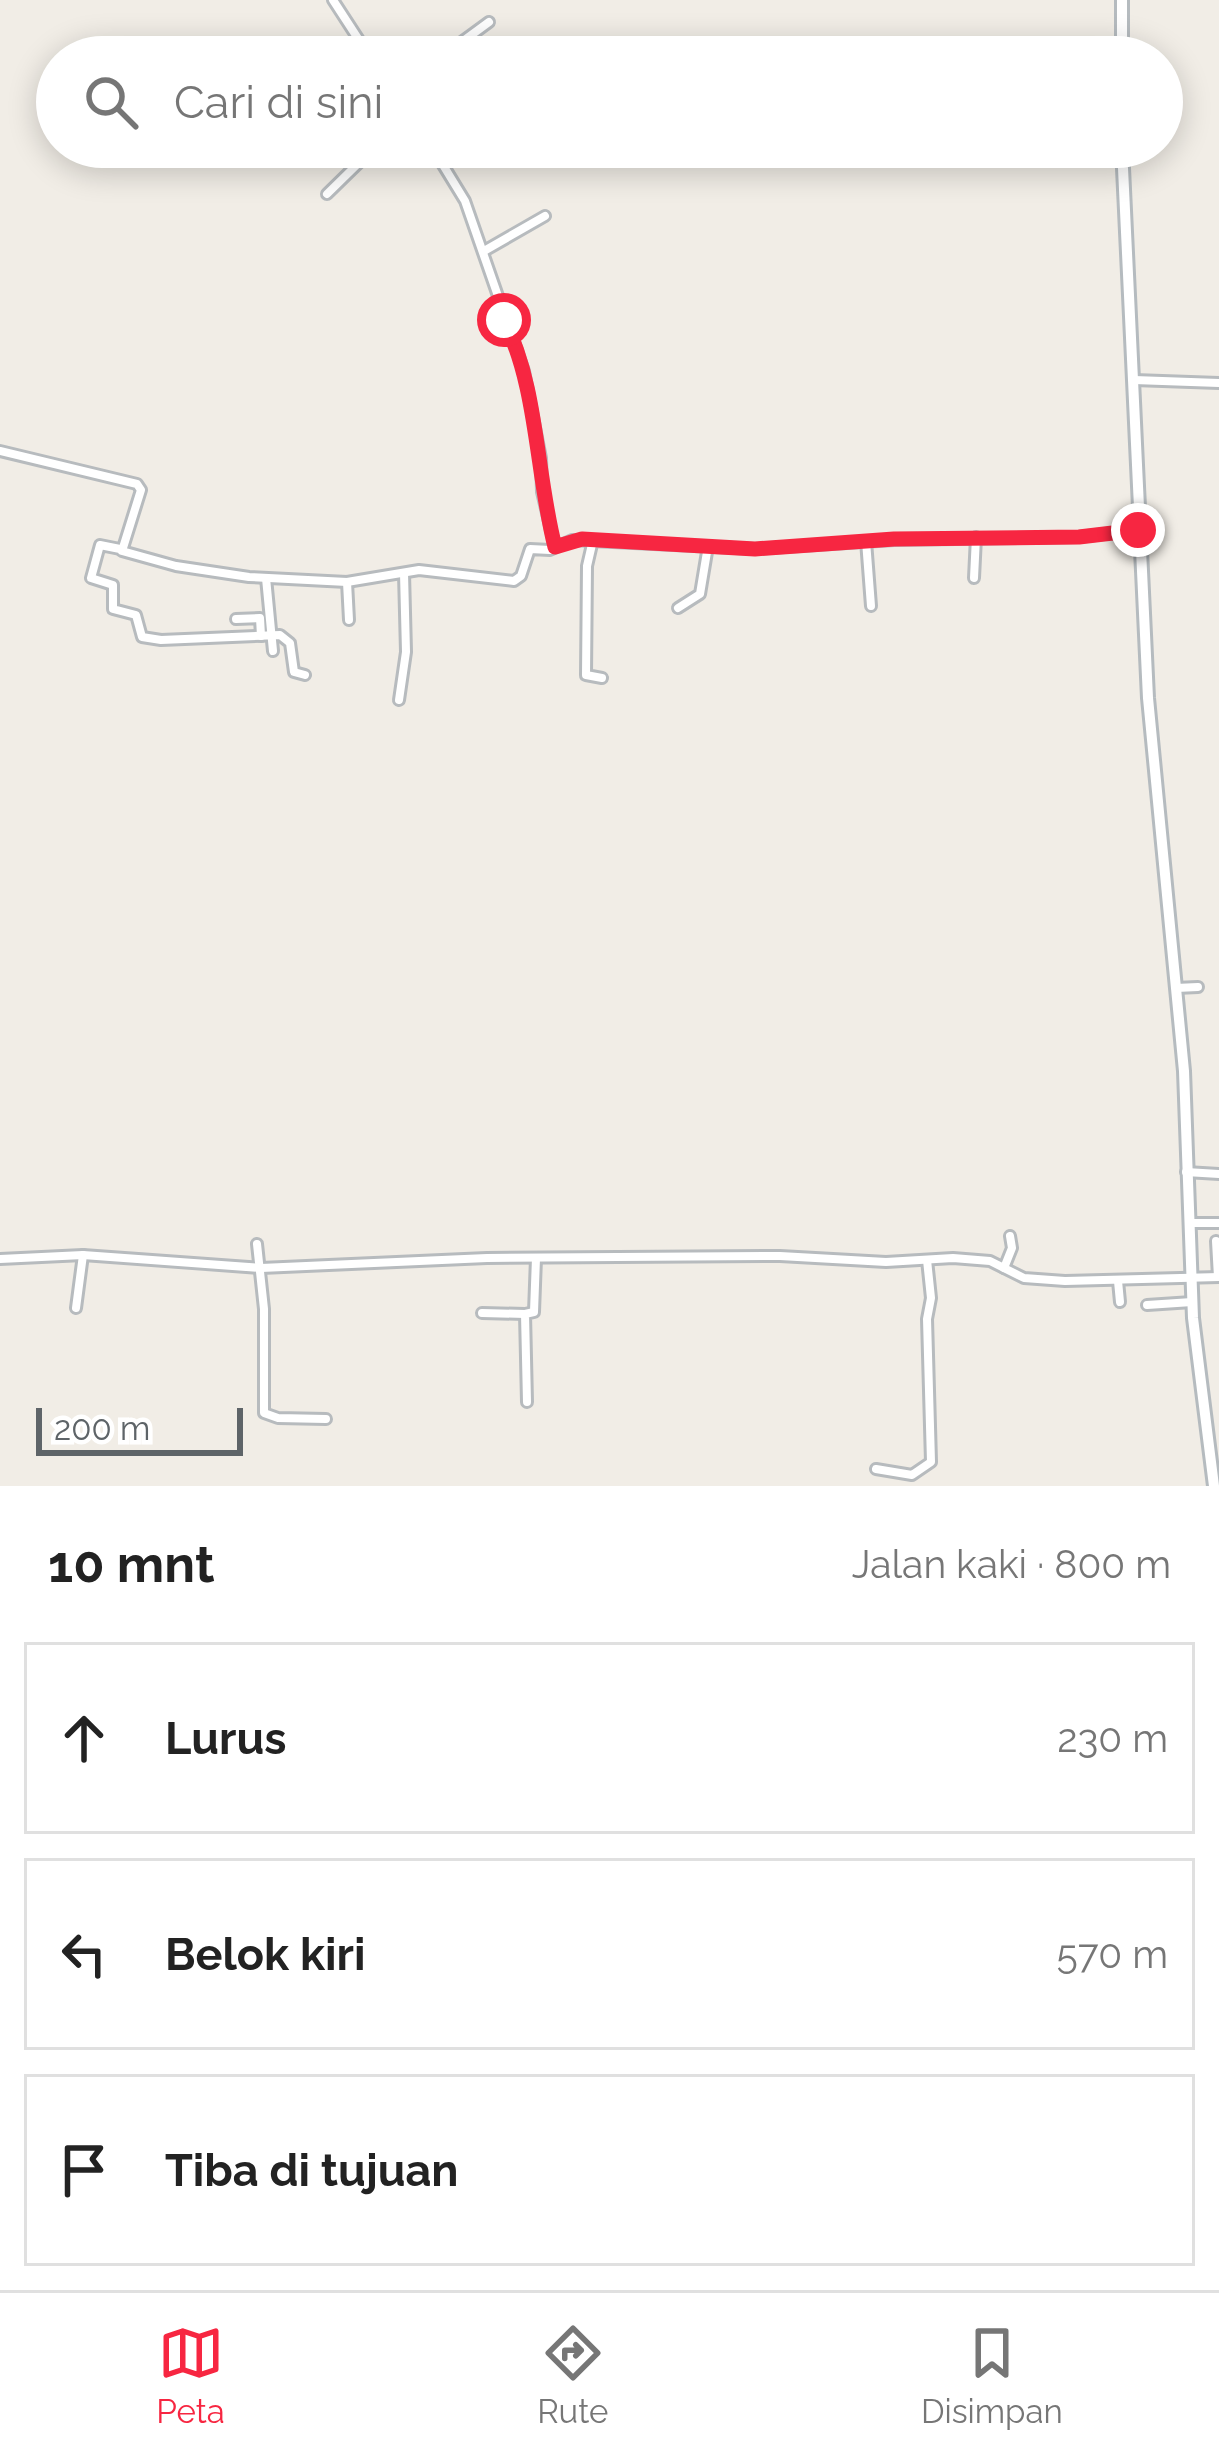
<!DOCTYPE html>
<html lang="id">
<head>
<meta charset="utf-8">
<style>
	body { margin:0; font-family:Raleway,sans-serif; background:#f2f2f2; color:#222 }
	.scale { position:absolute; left:36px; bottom:30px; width:207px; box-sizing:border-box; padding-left:12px; border:6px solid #5e6468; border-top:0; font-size:33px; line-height:42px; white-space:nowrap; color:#5e6468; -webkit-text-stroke:9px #fff; paint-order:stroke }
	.stop { position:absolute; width:36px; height:36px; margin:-27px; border:9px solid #f72641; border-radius:50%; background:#fff }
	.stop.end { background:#f72641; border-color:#fff; box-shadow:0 3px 12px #0008 }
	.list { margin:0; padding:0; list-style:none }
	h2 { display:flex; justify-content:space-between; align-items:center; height:156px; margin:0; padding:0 48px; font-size:51px }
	h2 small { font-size:39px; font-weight:400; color:#767676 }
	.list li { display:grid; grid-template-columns:78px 1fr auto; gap:36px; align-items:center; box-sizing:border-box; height:192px; margin:0 24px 24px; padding:0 24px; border:3px solid #e0e0e0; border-radius:0px }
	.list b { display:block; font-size:45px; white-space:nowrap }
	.list em { font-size:39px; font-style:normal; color:#767676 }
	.icon { flex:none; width:66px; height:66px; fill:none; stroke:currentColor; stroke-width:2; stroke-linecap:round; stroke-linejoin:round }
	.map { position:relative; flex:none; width:1219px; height:1486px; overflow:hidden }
	.search { position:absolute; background:#fff; box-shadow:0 6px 30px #0003; left:36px; right:36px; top:36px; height:132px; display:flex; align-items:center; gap:30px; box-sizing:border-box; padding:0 42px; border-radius:66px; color:#767676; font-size:45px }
	.sheet { height:804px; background:#fff }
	nav { display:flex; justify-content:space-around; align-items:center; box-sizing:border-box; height:168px; border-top:3px solid #e0e0e0; background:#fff; font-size:33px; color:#767676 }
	nav a { display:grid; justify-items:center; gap:6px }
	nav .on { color:#f72641 }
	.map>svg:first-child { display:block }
</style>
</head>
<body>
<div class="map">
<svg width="1219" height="1486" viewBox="0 0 1219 1486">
	<rect width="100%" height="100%" fill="#f1ede6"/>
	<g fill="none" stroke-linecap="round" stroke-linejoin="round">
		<defs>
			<g id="minor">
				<path d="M333,0L370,57"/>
				<path d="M429,57L459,44L489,22"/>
				<path d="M432,147L465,201L524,371L541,458L542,492L555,547"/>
				<path d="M327,194L375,147"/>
				<path d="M484,251L545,216"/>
				<path d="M1134,380L1219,383"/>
				<path d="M0,451L137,484L141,490L122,551L176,566L249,577L347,582L419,570L514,581L521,576L530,549L550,550L572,540L755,549L894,540L1079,537L1138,530"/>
				<path d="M593,540L587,566L586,675L602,678"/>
				<path d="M866,541L871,606"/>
				<path d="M120,549L100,545L91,578L113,585V609L136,615L142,637L161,640L280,635L290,643L294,672L305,675"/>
				<path d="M266,578L273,651"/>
				<path d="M974,578L976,537"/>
				<path d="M347,582L349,620"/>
				<path d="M678,608L700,594L708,546"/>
				<path d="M236,619L260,618L261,636"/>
				<path d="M399,700L406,652L404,573"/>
				<path d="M1176,988L1198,987"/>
				<path d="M1186,1172L1219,1174"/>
				<path d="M1190,1223H1219"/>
				<path d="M1216,1241L1218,1277"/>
				<path d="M257,1244L264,1309V1413L278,1418L326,1419"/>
				<path d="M0,1259L83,1255L261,1268L487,1258L780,1256L886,1262L953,1258L990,1261L1024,1278L1065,1281L1219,1277"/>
				<path d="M1004,1268L1012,1248L1010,1236"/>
				<path d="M1118,1281L1120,1302"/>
				<path d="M1147,1305L1192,1302"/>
				<path d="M76,1308L83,1255"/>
				<path d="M482,1313L525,1314"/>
				<path d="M527,1402L525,1314L534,1312L536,1258"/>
				<path d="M876,1469L912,1475L931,1462L927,1319L931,1298L927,1260"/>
			</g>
			<g id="secondary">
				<path d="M1122,57V0"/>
				<path d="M1122,147L1148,698L1184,1071L1193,1318L1214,1486"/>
			</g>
		</defs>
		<use href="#minor" stroke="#b7bbbe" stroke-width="14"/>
		<use href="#secondary" stroke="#b5bbbf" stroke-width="16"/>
		<use href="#minor" stroke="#fff" stroke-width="8"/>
		<use href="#secondary" stroke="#fff" stroke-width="10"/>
	</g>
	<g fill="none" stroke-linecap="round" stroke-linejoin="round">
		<path stroke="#f72641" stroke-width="15" d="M504,320C538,387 536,474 555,547L582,539L755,549L894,539L1079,537L1138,530"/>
	</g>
</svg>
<div class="scale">200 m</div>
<div class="stop" style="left:504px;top:320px"></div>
<div class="stop end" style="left:1138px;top:530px"></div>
<div class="search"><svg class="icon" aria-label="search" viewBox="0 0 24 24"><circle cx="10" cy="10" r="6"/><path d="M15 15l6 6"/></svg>Cari di sini</div>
</div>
<section class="sheet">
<h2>10 mnt<small>Jalan kaki · 800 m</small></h2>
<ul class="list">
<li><svg class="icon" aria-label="ahead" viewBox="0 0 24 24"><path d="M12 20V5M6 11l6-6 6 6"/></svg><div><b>Lurus</b></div><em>230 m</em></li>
<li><svg class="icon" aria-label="left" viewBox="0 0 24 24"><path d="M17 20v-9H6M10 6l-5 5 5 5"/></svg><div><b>Belok kiri</b></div><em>570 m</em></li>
<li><svg class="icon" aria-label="arrive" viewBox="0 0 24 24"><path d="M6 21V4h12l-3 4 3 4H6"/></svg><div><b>Tiba di tujuan</b></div></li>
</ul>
</section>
<nav>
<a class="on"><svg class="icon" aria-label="map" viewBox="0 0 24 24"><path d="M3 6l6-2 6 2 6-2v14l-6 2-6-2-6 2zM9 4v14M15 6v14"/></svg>Peta</a>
<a><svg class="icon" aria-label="directions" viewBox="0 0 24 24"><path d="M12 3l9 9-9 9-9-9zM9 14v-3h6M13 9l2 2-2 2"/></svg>Rute</a>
<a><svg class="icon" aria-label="saved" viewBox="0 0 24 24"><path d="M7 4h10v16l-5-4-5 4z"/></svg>Disimpan</a>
</nav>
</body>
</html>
